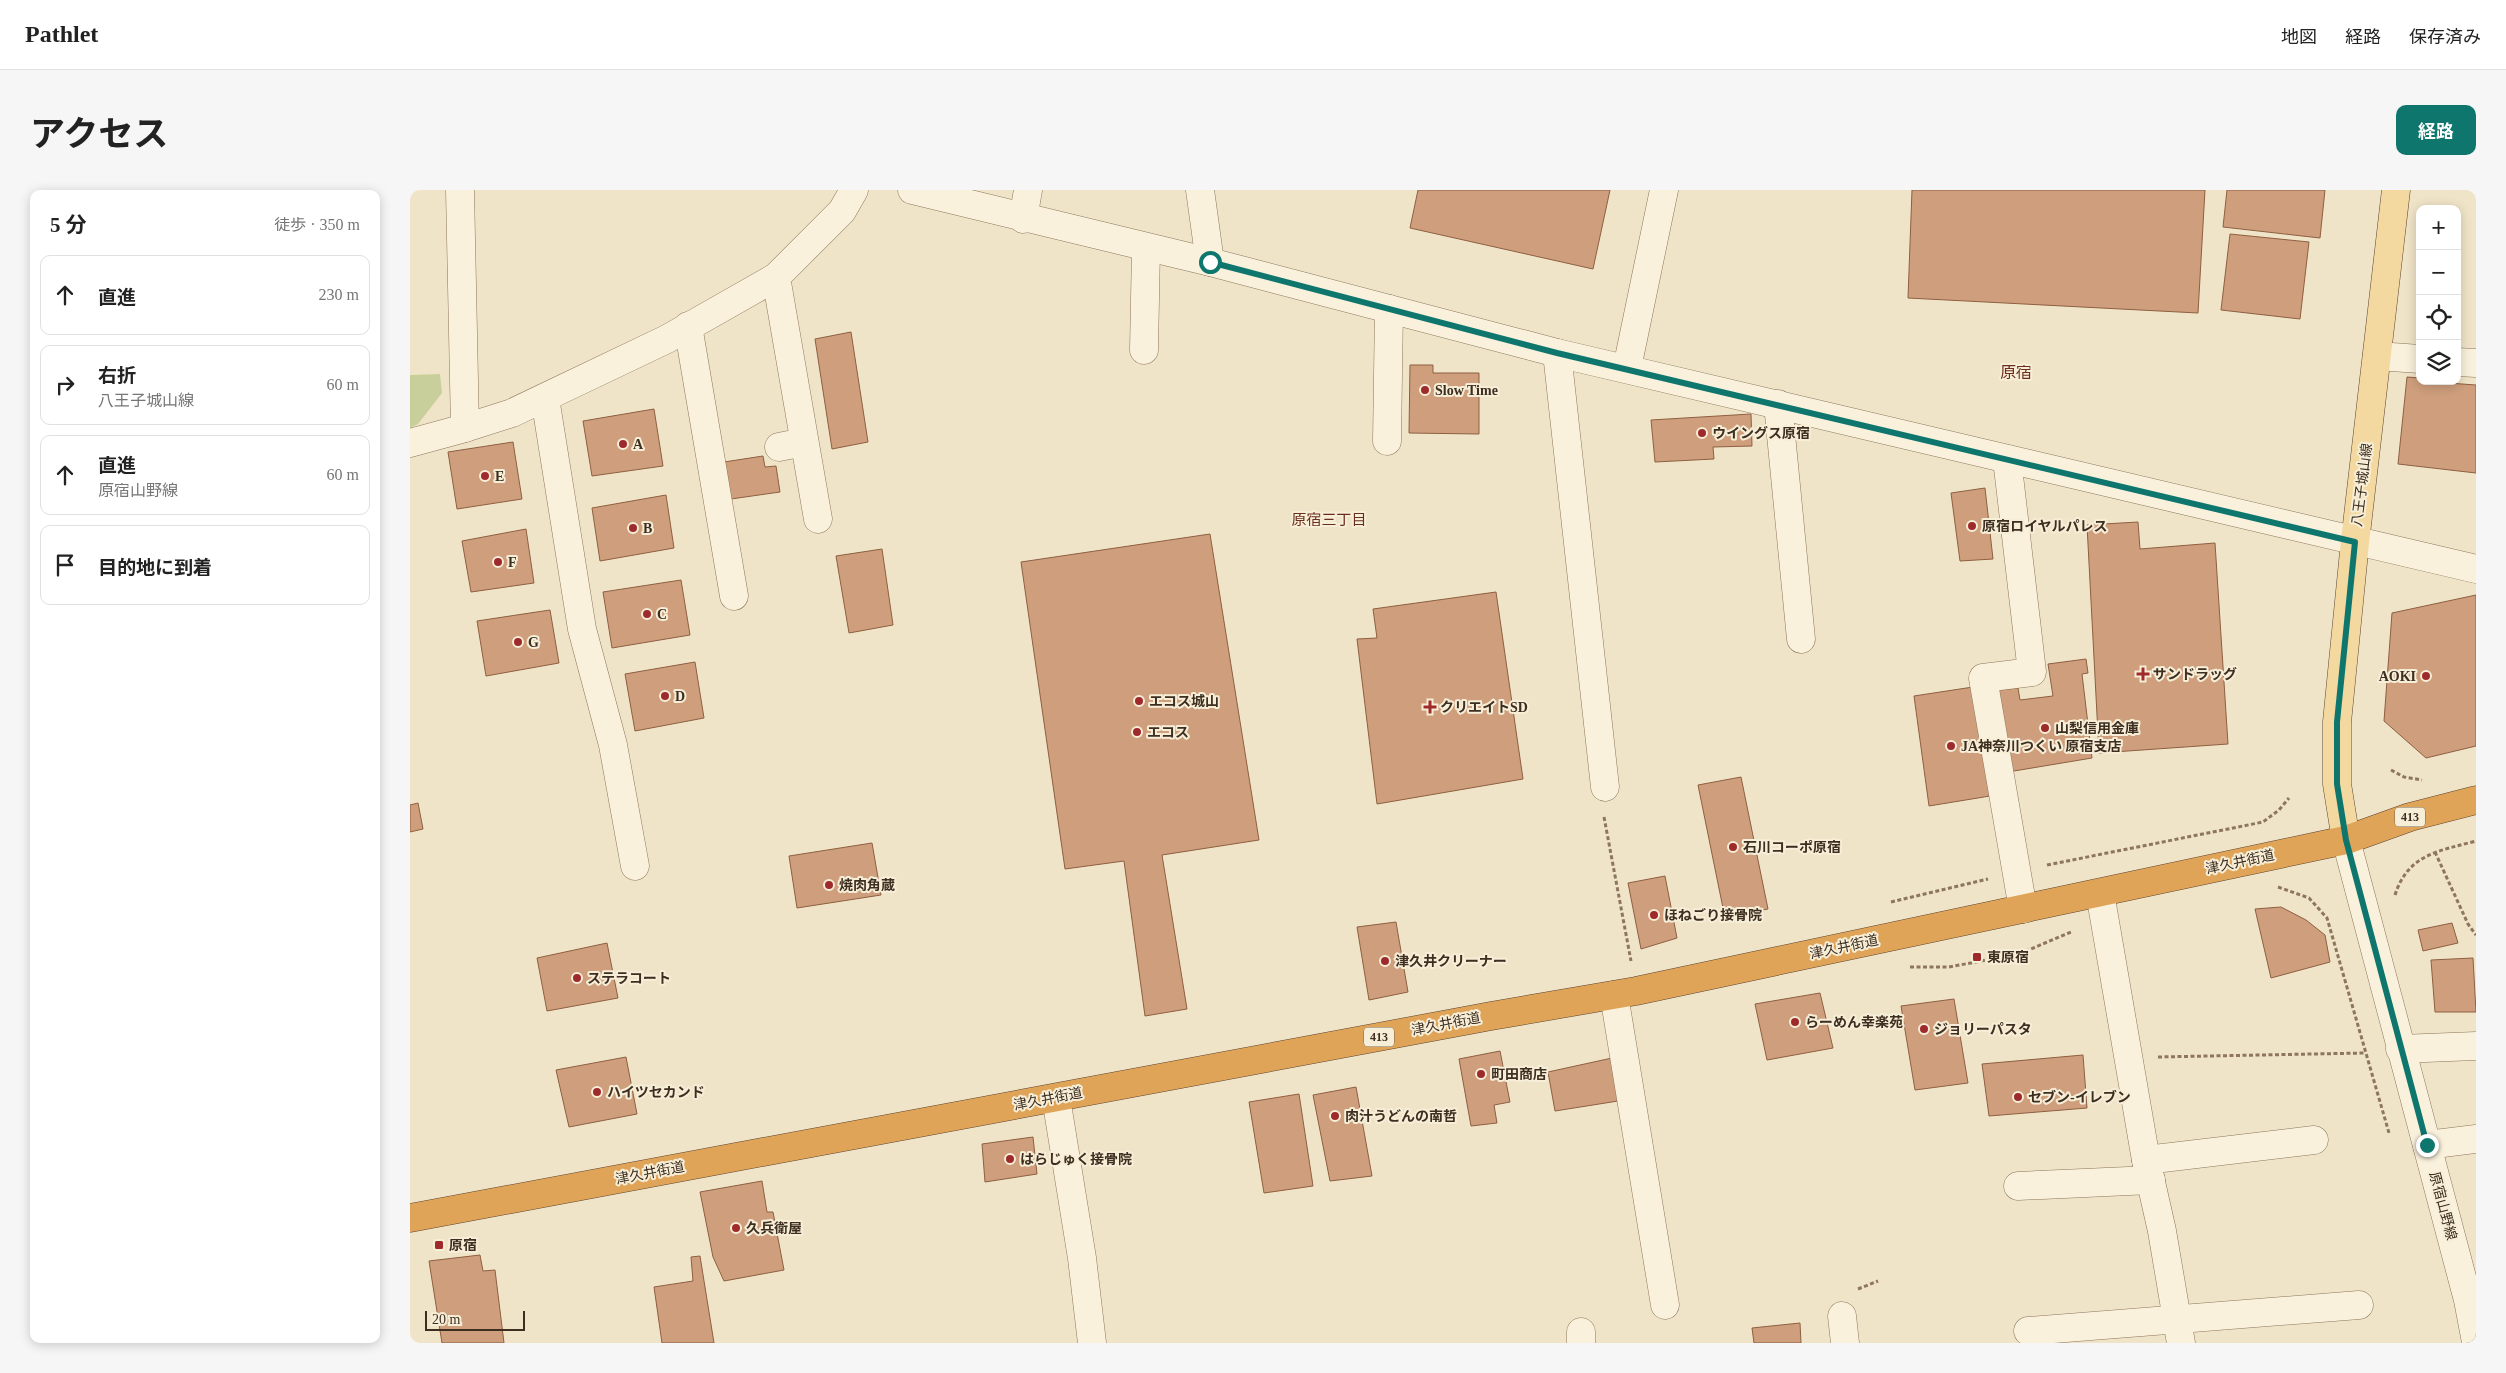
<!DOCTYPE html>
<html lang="ja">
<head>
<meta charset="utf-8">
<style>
	body { margin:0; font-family:"Times New Roman","Noto Sans JP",serif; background:#f6f6f6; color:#222 }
	.controls { position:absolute; right:15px; top:15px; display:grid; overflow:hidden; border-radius:10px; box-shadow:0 2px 12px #0003 }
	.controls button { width:45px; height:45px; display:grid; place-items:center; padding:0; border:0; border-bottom:1px solid #e0e0e0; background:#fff; color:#222; font:25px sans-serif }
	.scale { position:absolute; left:15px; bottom:12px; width:100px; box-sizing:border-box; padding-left:5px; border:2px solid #3d2e20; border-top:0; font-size:14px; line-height:18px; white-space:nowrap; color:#3d2e20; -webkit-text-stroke:4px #f7eed8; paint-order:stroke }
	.stop { position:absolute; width:15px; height:15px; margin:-11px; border:4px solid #0f766e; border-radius:50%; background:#fff }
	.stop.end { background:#0f766e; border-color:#fff; box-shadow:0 1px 5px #0008 }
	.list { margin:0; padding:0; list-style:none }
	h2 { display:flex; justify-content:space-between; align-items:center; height:65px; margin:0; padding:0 20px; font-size:21px }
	h2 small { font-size:16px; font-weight:400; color:#767676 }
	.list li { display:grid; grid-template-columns:32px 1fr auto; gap:15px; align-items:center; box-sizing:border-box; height:80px; margin:0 10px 10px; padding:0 10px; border:1px solid #e0e0e0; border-radius:10px }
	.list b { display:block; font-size:19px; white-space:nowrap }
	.list p { margin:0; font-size:16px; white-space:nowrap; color:#767676 }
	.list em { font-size:16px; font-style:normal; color:#767676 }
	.icon { flex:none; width:28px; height:28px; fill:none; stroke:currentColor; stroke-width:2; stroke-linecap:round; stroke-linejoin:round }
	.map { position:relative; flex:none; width:2066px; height:1153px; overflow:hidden; border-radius:10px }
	header { display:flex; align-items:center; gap:30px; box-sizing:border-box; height:70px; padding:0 25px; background:#fff; border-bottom:1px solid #e0e0e0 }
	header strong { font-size:24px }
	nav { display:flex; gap:28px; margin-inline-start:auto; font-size:18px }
	.intro { display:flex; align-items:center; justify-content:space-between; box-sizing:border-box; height:120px; padding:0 30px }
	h1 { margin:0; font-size:35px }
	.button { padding:12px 22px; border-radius:10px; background:#0f766e; color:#fff; font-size:18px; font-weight:700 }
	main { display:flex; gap:30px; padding:0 30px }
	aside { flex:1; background:#fff; border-radius:10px; box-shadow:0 2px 12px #0003 }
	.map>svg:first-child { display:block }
</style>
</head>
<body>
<header>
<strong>Pathlet</strong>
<nav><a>地図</a><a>経路</a><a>保存済み</a></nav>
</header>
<div class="intro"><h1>アクセス</h1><a class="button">経路</a></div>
<main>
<aside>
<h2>5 分<small>徒歩 · 350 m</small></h2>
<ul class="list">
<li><svg class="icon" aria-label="ahead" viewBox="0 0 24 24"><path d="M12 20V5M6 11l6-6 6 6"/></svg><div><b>直進</b></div><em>230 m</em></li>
<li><svg class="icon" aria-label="right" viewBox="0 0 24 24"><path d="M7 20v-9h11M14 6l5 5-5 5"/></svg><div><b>右折</b><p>八王子城山線</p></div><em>60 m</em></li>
<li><svg class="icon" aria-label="ahead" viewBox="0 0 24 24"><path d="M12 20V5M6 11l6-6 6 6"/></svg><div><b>直進</b><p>原宿山野線</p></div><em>60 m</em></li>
<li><svg class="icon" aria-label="arrive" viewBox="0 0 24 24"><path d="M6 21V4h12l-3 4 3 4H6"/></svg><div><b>目的地に到着</b></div></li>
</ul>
</aside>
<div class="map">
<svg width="2066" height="1153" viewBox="0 0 2066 1153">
	<rect width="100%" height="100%" fill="#f0e4c8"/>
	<path fill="#c9cf9b" d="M30,184L32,203L8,234L0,238V185Z"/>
	<g fill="#cf9f7d" stroke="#8d5f41">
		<path d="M1008,0H1200L1183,79L1000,38Z"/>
		<path d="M1502,0H1795L1788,123L1498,108Z"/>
		<path d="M1817,0H1915L1910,48L1813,37Z"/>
		<path d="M1820,44L1899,52L1890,129L1811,120Z"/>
		<path d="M441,142L458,252L422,259L405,149Z"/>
		<path d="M1000,175H1023V183H1069V244L999,243Z"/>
		<path d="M1997,187L2010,188V191L2066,195V283L1988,274Z"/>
		<path d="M244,219L253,276L182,286L173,231Z"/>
		<path d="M1341,224L1342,256L1303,257L1304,269L1245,272L1241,230Z"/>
		<path d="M103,252L112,309L47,319L38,262Z"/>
		<path d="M353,266L355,277L366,276L370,302L321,309L314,272Z"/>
		<path d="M1575,298L1583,369L1550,371L1541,303Z"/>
		<path d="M256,305L264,358L190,371L182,318Z"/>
		<path d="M1728,332L1730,359L1805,353L1818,554L1689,563L1677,335Z"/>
		<path d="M116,339L124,393L61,402L52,351Z"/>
		<path d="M800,344L849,650L752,665L777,819L735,826L714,671L655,679L611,372Z"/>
		<path d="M472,359L483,435L439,443L426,366Z"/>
		<path d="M271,390L280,445L202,458L193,402Z"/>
		<path d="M1086,402L1113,589L967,614L947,449L967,448L963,419Z"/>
		<path d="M2066,405V556L2016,568L1974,531L1982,423Z"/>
		<path d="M140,420L149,473L76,486L67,431Z"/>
		<path d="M1676,469L1678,483L1672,484L1682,568L1598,582L1587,500L1608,498L1610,510L1643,506L1638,474Z"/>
		<path d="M285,472L294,528L225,541L215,484Z"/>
		<path d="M1563,497L1580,606L1519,616L1504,506Z"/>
		<path d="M1331,587L1358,719L1315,728L1288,595Z"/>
		<path d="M8,613L13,639L0,642V615Z"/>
		<path d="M462,653L471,705L387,718L379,666Z"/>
		<path d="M1255,686L1267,748L1231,759L1218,693Z"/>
		<path d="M1871,717L1896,730L1915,745L1920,772L1861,788L1845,719Z"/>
		<path d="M986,732L998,802L959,810L947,737Z"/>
		<path d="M2042,733L2048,753L2013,761L2008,740Z"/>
		<path d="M197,753L208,808L137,821L127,768Z"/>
		<path d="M2063,768L2066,822H2025L2021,770Z"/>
		<path d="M1410,803L1423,858L1357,870L1345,814Z"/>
		<path d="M1544,809L1558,893L1505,900L1491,816Z"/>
		<path d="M1090,861L1100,912L1084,915L1087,933L1061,936L1049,869Z"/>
		<path d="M1673,865L1677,918L1579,926L1572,874Z"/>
		<path d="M216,867L227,924L159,937L146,880Z"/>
		<path d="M1202,868L1208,911L1145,921L1138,882Z"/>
		<path d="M946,897L962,986L920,991L903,905Z"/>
		<path d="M889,904L903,996L854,1003L839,912Z"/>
		<path d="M623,947L627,984L575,992L572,954Z"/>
		<path d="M352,991L357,1022H363L374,1080L314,1091L303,1067L290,1002Z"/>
		<path d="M70,1065L73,1081L85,1080L94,1153H32L19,1071Z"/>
		<path d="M290,1066L304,1153H252L244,1097L283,1091L281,1067Z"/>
		<path d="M1390,1133L1391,1153H1344L1342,1138Z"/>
	</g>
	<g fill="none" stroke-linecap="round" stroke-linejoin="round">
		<defs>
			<g id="minor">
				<path d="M502,0L800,72L1147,163L2066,379"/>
				<path d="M790,0L800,72"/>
				<path d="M613,29L618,0"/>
				<path d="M366,87L408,329"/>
				<path d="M278,136L324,406"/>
				<path d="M734,160L736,58"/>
				<path d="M1147,163L1195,597"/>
				<path d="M1967,166L2010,169"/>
				<path d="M2047,172L2066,173"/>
				<path d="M1217,178L1254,0"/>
				<path d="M135,208L172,439L203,555L225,676"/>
				<path d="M1368,214L1391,449"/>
				<path d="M55,238L102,223L257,149L366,87L432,21L444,0"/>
				<path d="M977,251L979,119"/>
				<path d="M0,253L55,238L50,0"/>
				<path d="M369,257L394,252"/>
				<path d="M1597,269L1622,482L1573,488L1613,719"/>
				<path d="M1936,650L2058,1110L2066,1152"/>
				<path d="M1690,703L1736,970L1752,1041L1771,1153"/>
				<path d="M1204,805L1255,1115"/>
				<path d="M1990,859L2066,856"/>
				<path d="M646,908L672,1068L682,1153"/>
				<path d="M2017,955L2066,949"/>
				<path d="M1736,970L1904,950"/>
				<path d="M1608,996L1741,990"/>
				<path d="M1432,1126L1435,1153"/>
				<path d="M1618,1141L1949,1115"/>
				<path d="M1171,1142V1153"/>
			</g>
			<path id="major" d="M1936,650L1927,594V532L1945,352L1986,0"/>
			<path id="highway" d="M0,1028L1081,826L1226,801L1936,650L2000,627L2066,610"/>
		</defs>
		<use href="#minor" stroke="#8d765c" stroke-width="29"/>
		<use href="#major" stroke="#5b4430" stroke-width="29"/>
		<use href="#highway" stroke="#5b4430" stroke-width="29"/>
		<g stroke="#8d765c" stroke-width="3" stroke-dasharray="4 2.5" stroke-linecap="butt">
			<path d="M1981,580L1994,587L2012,590"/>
			<path d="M1194,627L1221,771"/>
			<path d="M2025,662L2058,734L2066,745"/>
			<path d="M1637,675L1853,632L1869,620L1879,608"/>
			<path d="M1868,697L1899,708L1917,728L1979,943"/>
			<path d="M1985,705C1998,664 2029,661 2066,651"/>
			<path d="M1481,712L1578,689"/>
			<path d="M1500,777H1539L1609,764L1661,742"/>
			<path d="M1748,867L1955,863"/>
			<path d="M1448,1099L1468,1091"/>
		</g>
		<use href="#minor" stroke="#faf1dc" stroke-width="28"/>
		<use href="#major" stroke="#f3d9a0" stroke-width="28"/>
		<use href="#highway" stroke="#e0a458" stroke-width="28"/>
	</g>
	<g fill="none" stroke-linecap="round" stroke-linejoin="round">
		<path stroke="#0f766e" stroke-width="6" d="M800,72L1147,163L1945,352L1927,532V594L1936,650L2017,955"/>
	</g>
	<g fill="#9e2a2b" stroke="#f7eed8" stroke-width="2">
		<circle cx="1015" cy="200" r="5"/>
		<circle cx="1292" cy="243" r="5"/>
		<circle cx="213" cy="254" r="5"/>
		<circle cx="75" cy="286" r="5"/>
		<circle cx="1562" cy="336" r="5"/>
		<circle cx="223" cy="338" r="5"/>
		<circle cx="88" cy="372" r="5"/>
		<circle cx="237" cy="424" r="5"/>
		<circle cx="108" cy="452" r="5"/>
		<path d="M1730.5 476.5h5v5h5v5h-5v5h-5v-5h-5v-5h5z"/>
		<circle cx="2016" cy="486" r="5"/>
		<circle cx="255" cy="506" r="5"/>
		<circle cx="729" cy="511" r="5"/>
		<path d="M1017.5 509.5h5v5h5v5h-5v5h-5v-5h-5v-5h5z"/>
		<circle cx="1635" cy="538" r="5"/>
		<circle cx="727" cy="542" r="5"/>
		<circle cx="1541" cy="556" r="5"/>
		<circle cx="1323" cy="657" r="5"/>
		<circle cx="419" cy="695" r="5"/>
		<circle cx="1244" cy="725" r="5"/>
		<rect x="1562" y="762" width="10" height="10" rx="2.5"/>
		<circle cx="975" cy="771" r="5"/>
		<circle cx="167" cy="788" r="5"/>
		<circle cx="1385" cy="832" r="5"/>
		<circle cx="1514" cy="839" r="5"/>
		<circle cx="1071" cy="884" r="5"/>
		<circle cx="187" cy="902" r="5"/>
		<circle cx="1608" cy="907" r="5"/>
		<circle cx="925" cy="926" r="5"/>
		<circle cx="600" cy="969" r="5"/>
		<circle cx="326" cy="1038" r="5"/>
		<rect x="24" y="1050" width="10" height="10" rx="2.5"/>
	</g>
	<g text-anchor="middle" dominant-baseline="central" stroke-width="4" stroke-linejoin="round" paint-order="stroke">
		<g fill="#f7eed8" stroke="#756857" stroke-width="1">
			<rect x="1985" y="617.5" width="30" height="19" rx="4"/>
			<rect x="954" y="837.5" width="30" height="19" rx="4"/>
		</g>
		<g font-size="12" font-weight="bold" fill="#3d2e20">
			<text x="2000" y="627">413</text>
			<text x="969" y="847">413</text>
		</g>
		<g font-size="14" font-weight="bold" fill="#3d2e20" stroke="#f7eed8" text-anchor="start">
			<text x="1025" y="200">Slow Time</text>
			<text x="1302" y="243">ウイングス原宿</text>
			<text x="223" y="254">A</text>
			<text x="85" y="286">E</text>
			<text x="1572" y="336">原宿ロイヤルパレス</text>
			<text x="233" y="338">B</text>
			<text x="98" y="372">F</text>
			<text x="247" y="424">C</text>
			<text x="118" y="452">G</text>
			<text x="1743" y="484">サンドラッグ</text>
			<text x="2006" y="486" text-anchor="end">AOKI</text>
			<text x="265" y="506">D</text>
			<text x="739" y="511">エコス城山</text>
			<text x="1030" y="517">クリエイトSD</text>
			<text x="1645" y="538">山梨信用金庫</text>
			<text x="737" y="542">エコス</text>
			<text x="1551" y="556">JA神奈川つくい 原宿支店</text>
			<text x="1333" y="657">石川コーポ原宿</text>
			<text x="429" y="695">焼肉角蔵</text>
			<text x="1254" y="725">ほねごり接骨院</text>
			<text x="1577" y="767">東原宿</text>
			<text x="985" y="771">津久井クリーナー</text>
			<text x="177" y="788">ステラコート</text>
			<text x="1395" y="832">らーめん幸楽苑</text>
			<text x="1524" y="839">ジョリーパスタ</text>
			<text x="1081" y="884">町田商店</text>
			<text x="197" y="902">ハイツセカンド</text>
			<text x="1618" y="907">セブン-イレブン</text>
			<text x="935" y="926">肉汁うどんの南哲</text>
			<text x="610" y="969">はらじゅく接骨院</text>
			<text x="336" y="1038">久兵衛屋</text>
			<text x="39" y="1055">原宿</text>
		</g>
		<g font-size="14" fill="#3d2e20" stroke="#f7eed8">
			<text transform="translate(1952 295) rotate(-83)">八王子城山線</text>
			<text transform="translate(1830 672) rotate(-12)">津久井街道</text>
			<text transform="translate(1434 757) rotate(-12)">津久井街道</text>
			<text transform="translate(1036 834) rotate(-11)">津久井街道</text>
			<text transform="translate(638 909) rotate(-11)">津久井街道</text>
			<text transform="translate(240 983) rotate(-11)">津久井街道</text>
			<text transform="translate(2033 1016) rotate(75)">原宿山野線</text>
		</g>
		<g font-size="15" fill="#6b2e1e" stroke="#f7eed8">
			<text x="919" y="330">原宿三丁目</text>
		</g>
		<g font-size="16" fill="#6b2e1e" stroke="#f7eed8">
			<text x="1606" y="182">原宿</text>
		</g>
	</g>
</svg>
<div class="controls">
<button>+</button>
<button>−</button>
<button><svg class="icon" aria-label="locate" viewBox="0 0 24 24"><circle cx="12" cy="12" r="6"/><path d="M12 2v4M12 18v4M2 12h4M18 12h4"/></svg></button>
<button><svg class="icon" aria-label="layers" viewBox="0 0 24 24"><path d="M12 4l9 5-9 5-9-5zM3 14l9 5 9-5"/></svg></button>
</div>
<div class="scale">20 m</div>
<div class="stop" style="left:800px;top:72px"></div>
<div class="stop end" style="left:2017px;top:955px"></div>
</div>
</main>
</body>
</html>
